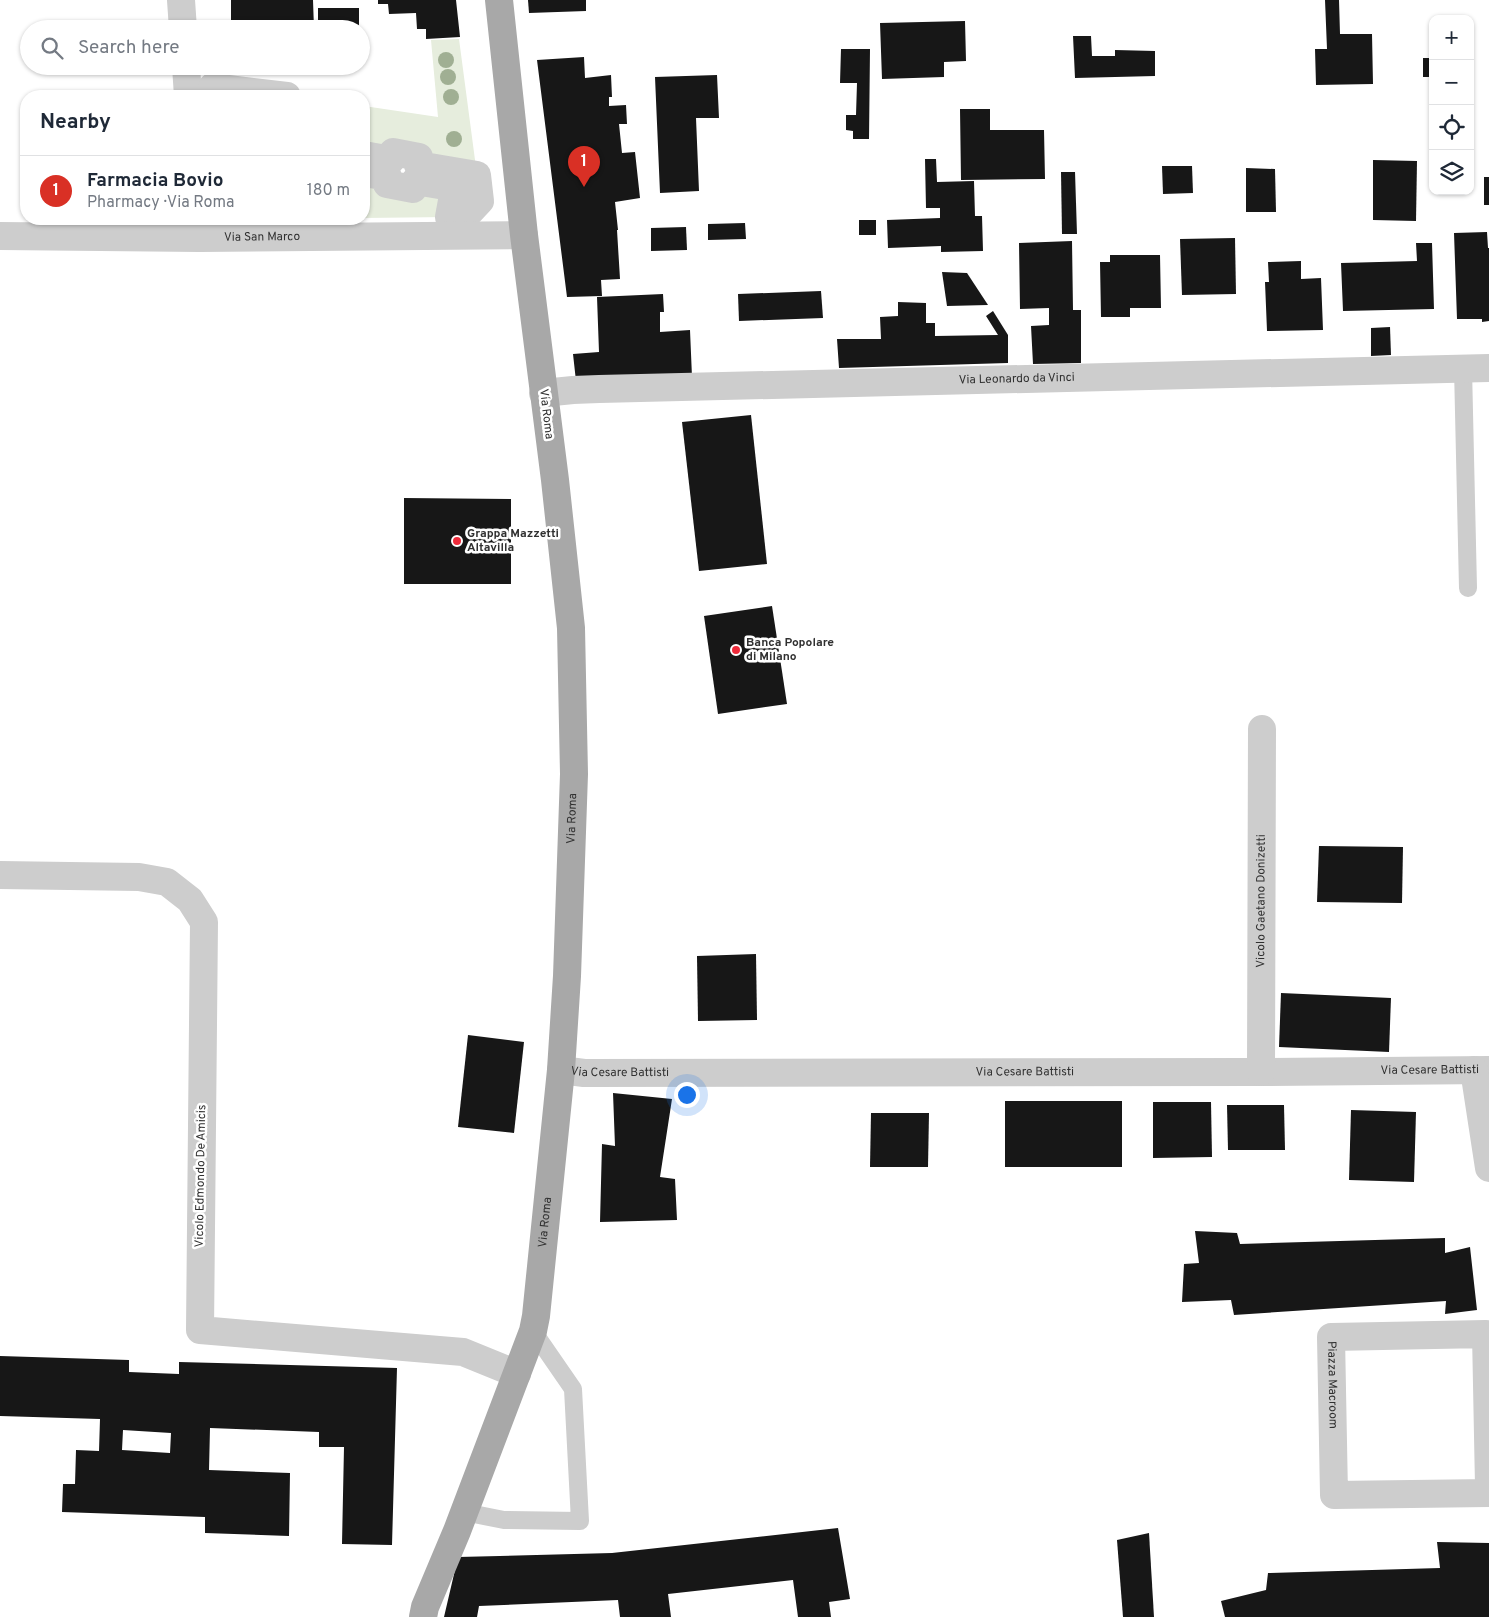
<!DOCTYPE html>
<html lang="en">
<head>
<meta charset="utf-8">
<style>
	body { margin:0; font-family:Overpass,sans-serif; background:#f6f6f7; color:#1f2937 }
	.controls { position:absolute; right:15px; top:15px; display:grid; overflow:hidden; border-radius:10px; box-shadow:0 1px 4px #0004 }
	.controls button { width:45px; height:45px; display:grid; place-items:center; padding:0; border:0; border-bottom:1px solid #e0e1e3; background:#fff; color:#1f2937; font:25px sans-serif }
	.you { position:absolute; left:686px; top:1094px; width:18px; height:18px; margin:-12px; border:4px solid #fff; border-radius:50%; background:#1a73e8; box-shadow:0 0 0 8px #1a73e833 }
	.badge { display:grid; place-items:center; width:32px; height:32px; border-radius:50%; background:#d93025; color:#fff; font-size:16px; font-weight:700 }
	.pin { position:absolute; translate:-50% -41px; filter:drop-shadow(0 1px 2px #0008) }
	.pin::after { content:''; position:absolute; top:26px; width:18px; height:15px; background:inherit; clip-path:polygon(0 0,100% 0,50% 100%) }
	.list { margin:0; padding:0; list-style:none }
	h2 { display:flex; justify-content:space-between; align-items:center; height:65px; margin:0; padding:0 20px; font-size:21px }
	h2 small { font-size:16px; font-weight:400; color:#747a83 }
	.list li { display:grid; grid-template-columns:32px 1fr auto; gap:15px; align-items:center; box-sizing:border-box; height:70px; padding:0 20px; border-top:1px solid #e0e1e3 }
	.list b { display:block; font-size:19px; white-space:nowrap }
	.list p { margin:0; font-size:16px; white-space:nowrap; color:#747a83 }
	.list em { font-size:16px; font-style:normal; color:#747a83 }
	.icon { flex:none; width:28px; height:28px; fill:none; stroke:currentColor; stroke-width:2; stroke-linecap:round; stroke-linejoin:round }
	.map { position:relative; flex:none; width:1489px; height:1617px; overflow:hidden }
	.search { position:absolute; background:#fff; box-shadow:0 1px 4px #0004; left:20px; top:20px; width:350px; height:55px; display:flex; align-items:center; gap:12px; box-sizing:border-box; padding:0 18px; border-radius:28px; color:#747a83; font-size:19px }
	.panel { position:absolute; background:#fff; box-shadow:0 1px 4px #0004; left:20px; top:90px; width:350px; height:135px; border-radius:20px }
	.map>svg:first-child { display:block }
</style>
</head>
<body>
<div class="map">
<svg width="1489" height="1617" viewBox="0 0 1489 1617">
	<rect width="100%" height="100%" fill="#fff"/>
	<g fill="#e6eddd">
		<path d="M459,39L477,175L364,155V106L438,117L431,40Z"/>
		<path d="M364,173L445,186L449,217L364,218Z"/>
	</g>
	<g fill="#171717" fill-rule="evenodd">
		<path d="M231,0H313L314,29H286V20H231Z"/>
		<path d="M378,0H456L460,37L426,39V29H417L416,13L389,14L388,4H378Z"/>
		<path d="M528,0H586V11L529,13Z"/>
		<path d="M1325,0H1339L1340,34H1372L1373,84L1316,85L1315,49H1327Z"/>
		<rect x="318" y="8" width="41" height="21"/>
		<path d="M965,21L966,61L944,62V77L882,79L880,23Z"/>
		<path d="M1073,36H1091L1092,56H1115V50L1155,51V76L1075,78Z"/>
		<path d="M841,49H870L869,139H853V131L846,130V115H856L857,83H840Z"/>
		<path d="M584,57L585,78L611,75L612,97H609V106L626,105L627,124H619L622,153L635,152L640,198L615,202L618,230H617L620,279L601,280L602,296L567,297L537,60Z"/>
		<rect x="1423" y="58" width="10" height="19"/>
		<path d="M717,75L719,118H696L699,191L660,193L655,77Z"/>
		<path d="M960,109H990V130H1044L1045,179L961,180Z"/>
		<path d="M925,159H936L937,182L974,181L975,216H982L983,251L941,252V246L888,248L887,220L940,218V208H926Z"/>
		<path d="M1373,160L1417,161L1416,221L1373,220Z"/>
		<path d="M1162,166H1192L1193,193L1163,194Z"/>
		<path d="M1246,168L1275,169L1276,212H1246Z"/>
		<path d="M1061,172H1075L1077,234H1062Z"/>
		<rect x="1484" y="177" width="5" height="28"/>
		<rect x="859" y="220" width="17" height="15"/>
		<path d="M745,223L746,239L708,240V224Z"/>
		<path d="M686,227L687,250L651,251V228Z"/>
		<path d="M1487,232L1488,248H1489V321L1482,322V319H1457L1454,233Z"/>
		<path d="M1235,238L1236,294L1182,295L1180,239Z"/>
		<path d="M1072,241L1073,310H1081V363L1033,364L1031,326L1049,325V308L1020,309L1019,243Z"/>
		<path d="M1416,243H1432L1434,309L1343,311L1341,263L1417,261Z"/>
		<path d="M1110,255H1160L1161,308H1130V317H1101L1100,262H1110Z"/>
		<path d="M1301,261V279L1321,278L1323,330L1267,331L1265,282H1269L1268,262Z"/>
		<path d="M942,272L967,273L988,305L947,306Z"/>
		<path d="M821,291L823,318L739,321L738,294Z"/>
		<path d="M663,294L664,312H660V332L690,330L692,377L576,381L573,354L599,352L597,297Z"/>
		<path d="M898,302L926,303V323H935V336L998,335L986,316L993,311L1008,335V363L839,368L837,339H881L880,317L898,316Z"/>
		<path d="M1390,327L1391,355L1371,356V328Z"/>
		<path d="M751,415L767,564L699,571L682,422Z"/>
		<path d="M404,498L511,499V584H404Z"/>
		<path d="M772,606L787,704L718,714L704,616Z"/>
		<path d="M1319,846L1403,847L1402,903L1317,902Z"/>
		<path d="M756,954L757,1020L698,1021L697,956Z"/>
		<path d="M1281,993L1391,998L1389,1052L1279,1047Z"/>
		<path d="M468,1035L524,1042L514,1133L458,1127Z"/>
		<path d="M613,1093L672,1099L660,1177L675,1179L677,1220L600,1222L602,1144L615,1146Z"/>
		<rect x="1005" y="1101" width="117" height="66"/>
		<path d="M1153,1102H1211L1212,1157L1153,1158Z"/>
		<path d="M1227,1105H1284L1285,1150H1228Z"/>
		<path d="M1351,1110L1416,1112L1414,1182L1349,1180Z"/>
		<path d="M871,1113H929L928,1167H870Z"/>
		<path d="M1195,1231L1237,1233L1240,1244L1445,1238V1253L1470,1247L1477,1310L1445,1314L1446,1301L1234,1315L1231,1300L1182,1302L1184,1264L1199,1263Z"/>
		<path d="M0,1356L129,1360V1372L179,1374V1362L397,1368L392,1545L342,1544L344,1447H319V1432L210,1428L209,1470L290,1473L289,1536L205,1533V1517L62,1512L63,1484H75L76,1450L99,1451L100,1419L0,1416ZM123,1430L171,1433L170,1453L122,1450Z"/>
		<path d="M838,1528L850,1599L829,1602L831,1617H798L793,1580L668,1594L671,1617H620L618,1600L479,1606L477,1617H444L458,1557L612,1553Z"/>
		<path d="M1149,1533L1154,1617H1123L1117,1540Z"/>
		<path d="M1437,1542L1489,1543V1617H1225L1221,1601L1266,1590L1268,1573L1440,1568Z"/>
	</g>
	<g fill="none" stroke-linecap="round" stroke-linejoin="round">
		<g stroke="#cdcdcd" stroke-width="18">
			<path d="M1463,368L1468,588"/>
			<path d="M464,1512L504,1520L580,1521L573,1389L533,1331"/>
		</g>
		<g stroke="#cdcdcd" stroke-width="28">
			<path d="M181,0L183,29"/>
			<path d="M186,66L188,96"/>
			<path d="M213,96L212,87L287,96"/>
			<path d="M364,155L391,160L393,152L419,157L418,165L477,175L480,201L466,216L449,217L453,195L445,186L415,181L413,189L387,184L388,177L364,173"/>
			<path d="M248,219L249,221L257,220V219"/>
			<path id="s1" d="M0,236L200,238L524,235"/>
			<path id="s2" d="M543,393L573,390L599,389L1489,368"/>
			<path d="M0,875L139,877L167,882L190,900L204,922L200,1330L463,1352L517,1374"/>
			<path id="s3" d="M561,1070L584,1073L1261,1072L1489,1070"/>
			<path d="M1474,1070L1489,1168"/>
			<path id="s4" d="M1261,1072L1262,729"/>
			<path id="s5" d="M1489,1486L1486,1334L1331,1337L1334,1495L1489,1493"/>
		</g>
		<path stroke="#a8a8a8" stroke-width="28" id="s6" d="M423,1617L425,1607L457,1531L533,1331L536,1316L561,1070L567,976L574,774L571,628L555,480L524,235L499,0"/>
	</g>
	<g fill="#a0af93">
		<circle cx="446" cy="60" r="8"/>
		<circle cx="448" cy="77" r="8"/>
		<circle cx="451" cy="97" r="8"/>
		<circle cx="454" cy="139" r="8"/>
	</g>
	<g fill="#ee2a3a" stroke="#fff" stroke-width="2">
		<circle cx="457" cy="541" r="5"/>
		<circle cx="736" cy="650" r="5"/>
	</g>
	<g text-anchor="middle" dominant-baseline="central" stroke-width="5" stroke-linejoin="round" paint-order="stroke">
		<g font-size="12" fill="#303030" stroke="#fff">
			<text stroke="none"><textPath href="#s1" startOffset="262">Via San Marco</textPath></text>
			<text stroke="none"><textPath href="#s2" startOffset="474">Via Leonardo da Vinci</textPath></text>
			<text transform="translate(546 414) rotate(83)">Via Roma</text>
			<text stroke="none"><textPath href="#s6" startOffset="821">Via Roma</textPath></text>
			<text stroke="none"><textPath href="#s4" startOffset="171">Vicolo Gaetano Donizetti</textPath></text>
			<text stroke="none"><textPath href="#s3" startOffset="869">Via Cesare Battisti</textPath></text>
			<text stroke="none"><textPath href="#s3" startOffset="59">Via Cesare Battisti</textPath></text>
			<text stroke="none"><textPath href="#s3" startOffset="464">Via Cesare Battisti</textPath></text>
			<text transform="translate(201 1176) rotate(-89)">Vicolo Edmondo De Amicis</text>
			<text stroke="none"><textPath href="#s6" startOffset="416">Via Roma</textPath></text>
			<text stroke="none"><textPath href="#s5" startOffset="355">Piazza Macroom</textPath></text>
		</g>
		<g font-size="12" font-weight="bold" fill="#303030" stroke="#fff" text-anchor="start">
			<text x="467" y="534">Grappa Mazzetti<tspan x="467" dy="14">Altavilla</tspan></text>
			<text x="746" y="643">Banca Popolare<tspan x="746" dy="14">di Milano</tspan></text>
		</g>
	</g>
</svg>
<div class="controls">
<button>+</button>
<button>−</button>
<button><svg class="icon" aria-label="locate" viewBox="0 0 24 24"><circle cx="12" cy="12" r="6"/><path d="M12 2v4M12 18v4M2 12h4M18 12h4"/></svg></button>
<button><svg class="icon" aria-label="layers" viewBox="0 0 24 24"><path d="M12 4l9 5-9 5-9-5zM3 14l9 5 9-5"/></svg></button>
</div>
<div class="you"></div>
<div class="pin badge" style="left:584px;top:187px">1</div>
<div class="search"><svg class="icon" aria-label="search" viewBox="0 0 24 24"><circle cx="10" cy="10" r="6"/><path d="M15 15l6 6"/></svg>Search here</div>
<section class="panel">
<h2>Nearby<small></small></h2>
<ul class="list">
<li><span class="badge">1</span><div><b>Farmacia Bovio</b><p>Pharmacy · Via Roma</p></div><em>180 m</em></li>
</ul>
</section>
</div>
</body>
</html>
